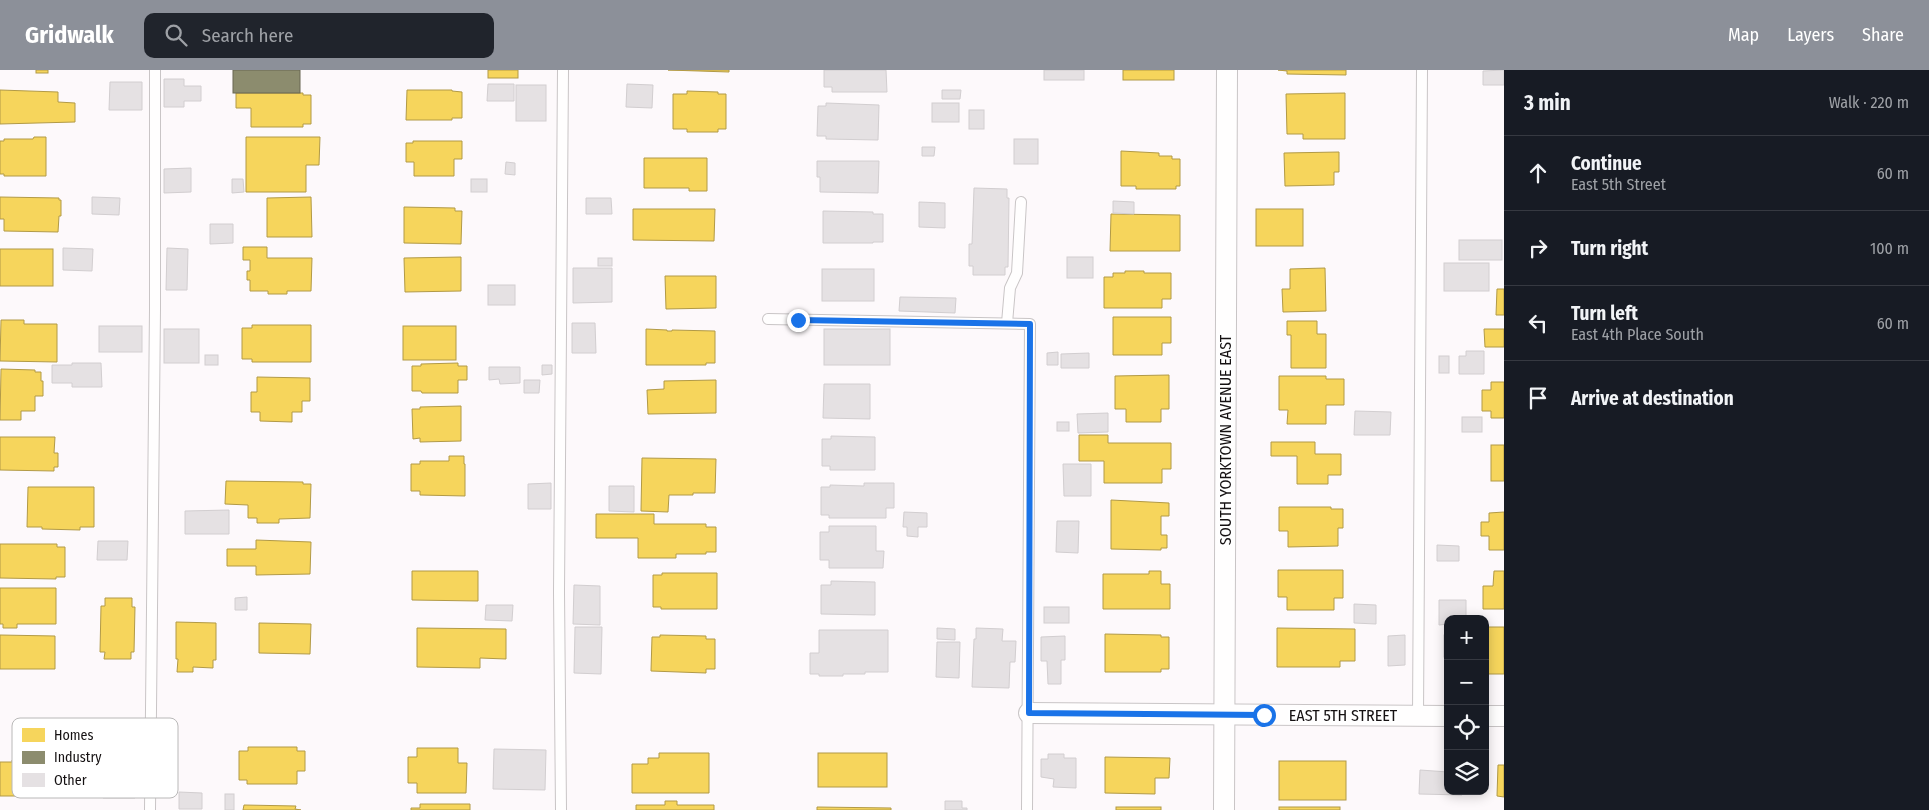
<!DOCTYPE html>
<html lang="en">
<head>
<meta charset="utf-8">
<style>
	body { margin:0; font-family:"Fira Sans Condensed",sans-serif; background:#20242c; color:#f1f3f6 }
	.controls { position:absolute; right:15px; bottom:15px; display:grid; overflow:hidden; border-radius:10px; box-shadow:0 2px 12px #0003 }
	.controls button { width:45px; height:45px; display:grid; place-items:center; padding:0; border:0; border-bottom:1px solid #363941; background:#171b24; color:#f1f3f6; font:25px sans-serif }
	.stop { position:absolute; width:15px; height:15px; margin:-11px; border:4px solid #1a73e8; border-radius:50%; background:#fff }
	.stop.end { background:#1a73e8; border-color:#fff; box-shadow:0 1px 5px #0008 }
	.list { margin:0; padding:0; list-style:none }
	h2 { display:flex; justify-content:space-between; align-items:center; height:65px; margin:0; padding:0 20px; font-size:21px }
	h2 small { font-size:16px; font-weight:400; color:#9ea1a6 }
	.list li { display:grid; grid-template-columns:32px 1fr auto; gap:15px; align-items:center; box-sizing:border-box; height:75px; padding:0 20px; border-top:1px solid #363941 }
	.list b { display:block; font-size:19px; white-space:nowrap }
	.list p { margin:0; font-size:16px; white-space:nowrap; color:#9ea1a6 }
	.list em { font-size:16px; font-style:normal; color:#9ea1a6 }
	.icon { flex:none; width:28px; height:28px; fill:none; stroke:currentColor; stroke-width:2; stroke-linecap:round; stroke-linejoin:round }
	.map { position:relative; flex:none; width:1504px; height:740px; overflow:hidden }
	header { display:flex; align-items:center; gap:30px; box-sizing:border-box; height:70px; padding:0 25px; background:#8c9099; color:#fff }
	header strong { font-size:24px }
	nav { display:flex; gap:28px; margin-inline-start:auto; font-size:18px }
	.search { width:350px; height:45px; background:#20242c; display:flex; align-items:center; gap:12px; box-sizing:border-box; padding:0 18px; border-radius:10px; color:#9ea1a6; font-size:19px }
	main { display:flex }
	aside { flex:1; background:#171b24 }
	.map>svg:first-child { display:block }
</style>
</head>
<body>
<header>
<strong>Gridwalk</strong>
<div class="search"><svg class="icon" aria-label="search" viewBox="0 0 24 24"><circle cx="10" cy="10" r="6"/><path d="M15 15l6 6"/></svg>Search here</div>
<nav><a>Map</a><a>Layers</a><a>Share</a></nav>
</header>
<main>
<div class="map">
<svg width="1504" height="740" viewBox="0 0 1504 740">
	<rect width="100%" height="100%" fill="#fdf9fb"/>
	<g fill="#f6d55c" stroke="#b29a46">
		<rect x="36" y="0" width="12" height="3"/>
		<rect x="488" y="0" width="30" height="8"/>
		<path d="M668,0H729V2Z"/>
		<rect x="1123" y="0" width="51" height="10"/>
		<path d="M1278,0H1346V5L1287,4V1Z"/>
		<path d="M0,20L58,22V32L75,33V52L0,54Z"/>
		<path d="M407,20H452V21L462,22V48H452V50H406Z"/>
		<path d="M687,21L718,22V24H726V59H718V62H687V59H673V24H687Z"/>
		<path d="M236,23H303V25H311V54H303V57H251V38H236Z"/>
		<path d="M1345,23V69H1303V64H1287L1286,24Z"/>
		<path d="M34,67H46V106H4V104H0V71H4V69H33Z"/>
		<path d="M246,67H320L319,95H306V122H246Z"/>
		<path d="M413,71H462V89H454V106H414V92H406V73H413Z"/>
		<path d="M1121,81L1159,83V86H1172V89H1180V116H1176V119H1136V116H1121Z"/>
		<path d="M1339,82V102H1334V115L1285,116L1284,83Z"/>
		<path d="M644,88H707V121H689V118H644Z"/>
		<path d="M0,127L59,128V130H61V146H59L58,162L4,161V149H0Z"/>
		<path d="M311,127L312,167H267V128Z"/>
		<path d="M404,137L455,138V141H462L461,174L404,173Z"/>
		<path d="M633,139H715L714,171L633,170Z"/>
		<rect x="1256" y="139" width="47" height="37"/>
		<path d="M1111,144L1180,145V181H1110Z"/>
		<path d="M243,177H267V188H312L311,221H287V224H268V221H250V210H247V201H250V190H243Z"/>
		<rect x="0" y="179" width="53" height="37"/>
		<path d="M461,187V221L405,222L404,188Z"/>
		<path d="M1325,198L1326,241L1283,242L1282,219H1290V199Z"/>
		<path d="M1125,201H1144V203H1171V229H1162V238H1104V207H1113V203H1125Z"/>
		<path d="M665,206H716V238L666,239Z"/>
		<path d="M1497,219H1504V245H1496Z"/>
		<path d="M1113,247H1171V273H1162V285H1113Z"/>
		<path d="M1,250H24V254H57V292L0,291Z"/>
		<path d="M1287,251H1317V264H1326V298H1291V265H1287Z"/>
		<path d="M252,255H311V292H252V289H242V258H252Z"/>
		<rect x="403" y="256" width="53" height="34"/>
		<path d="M646,259L667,260V261H672V260L715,261V293H706V295H646Z"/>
		<path d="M1484,259H1504V277H1485Z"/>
		<path d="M458,293V296H467V310H458V323H422L421,321H412V296H421V294Z"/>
		<path d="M1,299L35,300V302H41V311H43V326H35V341H21V350H0Z"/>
		<path d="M1169,305V339H1161V352H1126V339H1115V306Z"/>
		<path d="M1279,306H1326V309H1344V335H1326V354H1287L1288,340H1279Z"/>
		<path d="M257,307L310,308V331H302V342H292V352L260,351V342H251V322H257Z"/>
		<path d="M716,310V343L648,344L647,320L664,319V311Z"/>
		<path d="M1491,312H1504V348H1491V341H1482V320H1491Z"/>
		<path d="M461,336V371L420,372V368L413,369L412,339H420V337Z"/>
		<path d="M1079,365H1108V373H1171V399H1162V413H1104V391H1079Z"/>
		<path d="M0,367H55L54,383H58V397H54V401L0,400Z"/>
		<path d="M1271,372H1315V384H1341V405H1328V414H1297V386H1271Z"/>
		<rect x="1491" y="375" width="13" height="36"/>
		<path d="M449,386H464V394H465V426L420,425V421H411V394H420V391H449Z"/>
		<path d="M642,388L716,389L715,423H693V425H669L668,442L641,441Z"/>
		<path d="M226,411L303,412V414H311L310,448L279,449V453H257V448H248V435L225,434Z"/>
		<path d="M28,417H94V457H80V460L42,459V457H27Z"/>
		<path d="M1111,430L1169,433V446H1161V465H1167V478H1161V480L1111,479Z"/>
		<path d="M1279,437H1331V439H1343V458H1338V476L1288,477V461H1279Z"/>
		<path d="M1504,442V480H1489V466H1481V452H1489V443Z"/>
		<path d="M596,444H654V454H706V457H716V482H706V484H676V488H638V468H596Z"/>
		<path d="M256,470L311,472L310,504L256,505V496H227V479H256Z"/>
		<path d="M0,474H57V477H65V507H56V509L0,508Z"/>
		<path d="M1278,500H1343V528H1334V540H1287V527H1278Z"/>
		<path d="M412,501H478V531L412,530Z"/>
		<path d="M1149,501H1161V514H1170V539H1103V504H1149Z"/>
		<path d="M1494,501H1504V539H1483V516H1493Z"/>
		<path d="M662,503H717V539H661V537H653V505H662Z"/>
		<path d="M0,518H56V554H17V558H3V554H0Z"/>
		<path d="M105,528H132V537H135L134,582H131V589H104L105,582H100L101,536H105Z"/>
		<path d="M176,552L216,553V590H213V598L193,597V602H177L178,589H176Z"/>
		<path d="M259,553L311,554L310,584L259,583Z"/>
		<rect x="1485" y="557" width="19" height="47"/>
		<path d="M417,558L506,559V589L480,588V598L417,597Z"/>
		<path d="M1277,558L1355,559V591H1340V597H1277Z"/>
		<path d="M1105,564L1161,565V567H1169V599H1161V602H1105Z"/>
		<path d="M0,565L55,566V599H0Z"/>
		<path d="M660,565L706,566V569H715V599H706V603L651,601L652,567H660Z"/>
		<path d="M248,677H297V681H305V701H297V714H247V710H239V681H248Z"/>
		<path d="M417,678H458V693H467L466,723H417V713H408V687H417Z"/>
		<path d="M659,683H709V723H632V694H648V688H659Z"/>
		<rect x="818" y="683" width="69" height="34"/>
		<path d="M1105,687L1170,688L1169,708H1155V724L1105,723Z"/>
		<path d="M12,690L47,692V726H0V692H12Z"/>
		<rect x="1279" y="691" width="67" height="39"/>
		<path d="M1498,695H1504V727L1497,726Z"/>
		<path d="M665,731H677V735H714V740H636V735H665Z"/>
		<path d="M420,734H470V740H411V738H420Z"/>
		<path d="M244,735L296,736L295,739L301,740H243Z"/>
		<path d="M817,737L891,738V740H817Z"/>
		<rect x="1116" y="737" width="45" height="3"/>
		<rect x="1279" y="737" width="61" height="3"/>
	</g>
	<rect fill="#8c8c6e" stroke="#686752" x="233" y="0" width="67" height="23"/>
	<g fill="#e5e1e3" stroke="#d2ced0">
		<path d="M824,0H886L887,22H832V17H824Z"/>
		<rect x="1044" y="0" width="40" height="10"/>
		<path d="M1504,0V15H1483V1Z"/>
		<path d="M164,9H184V16H201V31H184V37H164Z"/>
		<path d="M110,12H142V40H109Z"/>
		<path d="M488,14H514V31H487Z"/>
		<path d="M627,14L653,15L652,38L626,37Z"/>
		<rect x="516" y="15" width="30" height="36"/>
		<path d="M942,20H961L960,29H942Z"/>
		<path d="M826,33L879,35L878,70L826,69V66H817L818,36H826Z"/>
		<rect x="932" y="33" width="27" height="19"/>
		<rect x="969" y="40" width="15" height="19"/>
		<rect x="1014" y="69" width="24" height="25"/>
		<path d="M922,77H935L934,86H922Z"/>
		<path d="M817,91H879L878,123L820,122V107H817Z"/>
		<path d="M506,92L515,93V105L505,104Z"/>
		<path d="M191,98V122L164,123V99Z"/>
		<path d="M232,109H243L244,122L232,123Z"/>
		<rect x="471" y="109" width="16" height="13"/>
		<path d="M974,118L1007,119V128H1009L1008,197H1005V205H973V196H969V174H972Z"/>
		<path d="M92,127L120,128L119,145L92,144Z"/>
		<path d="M586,128H611L612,144H586Z"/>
		<path d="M1113,131L1134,132V144L1113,143Z"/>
		<path d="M919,132L945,133V158L919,157Z"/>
		<path d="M823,141L873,142V144H883V172H873V173H823Z"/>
		<path d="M210,154H233V173L210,174Z"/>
		<rect x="1459" y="170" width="43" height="20"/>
		<path d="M63,178L93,179L92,201L63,200Z"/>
		<path d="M167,178L188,179L187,220H166Z"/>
		<rect x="1067" y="187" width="26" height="21"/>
		<rect x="598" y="188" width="14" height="8"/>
		<rect x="1444" y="193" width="45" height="28"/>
		<path d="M573,198H612V232L573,233Z"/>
		<rect x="822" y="199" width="52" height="32"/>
		<rect x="488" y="215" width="27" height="20"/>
		<path d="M900,227L956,228L955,243L899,241Z"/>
		<path d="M572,253H595L596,283H572Z"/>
		<rect x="99" y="256" width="43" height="26"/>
		<rect x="164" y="259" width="35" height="34"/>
		<rect x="824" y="259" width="66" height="36"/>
		<path d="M1466,281H1484V304H1459V286H1466Z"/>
		<path d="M1058,282V295H1047V283Z"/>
		<path d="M1089,283V298H1061V284Z"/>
		<rect x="205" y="285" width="13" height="10"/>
		<rect x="1439" y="286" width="10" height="17"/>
		<path d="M72,293H101L102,317H72V313H52V295H72Z"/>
		<path d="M542,295H552V304L542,305Z"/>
		<path d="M489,297H520V313L500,314L499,309L489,310Z"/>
		<path d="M524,310H540L539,323H524Z"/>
		<path d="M824,314H870V349L823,348Z"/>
		<path d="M1355,341L1391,342L1390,365H1354Z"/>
		<path d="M1108,343V362L1078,363L1077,344Z"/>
		<rect x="1462" y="347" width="20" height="15"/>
		<rect x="1057" y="352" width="12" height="9"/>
		<path d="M831,366L875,367V400H830V396H822V369H831Z"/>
		<path d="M1063,394H1091V426H1064Z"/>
		<path d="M551,413V439H528V414Z"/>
		<path d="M864,413H894V438H886V448H829V445H821V417H830V415L864,416Z"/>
		<path d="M609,416H634V442L609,441Z"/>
		<path d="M229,440V464H185V441Z"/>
		<path d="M904,442L927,443V457H918V467L907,466V457H903Z"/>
		<path d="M1057,451H1079L1078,483L1056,482Z"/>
		<path d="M829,456H876V481H884L883,498H829V490H820V462H829Z"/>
		<path d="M98,471H128L127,490H97Z"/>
		<path d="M1437,475L1459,476V491H1437Z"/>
		<path d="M831,511L875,512V545L821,544V515H831Z"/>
		<path d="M574,515L600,516V555L573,554Z"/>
		<path d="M247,527V540H235V528Z"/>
		<path d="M1439,530H1466V549H1448V554L1439,555Z"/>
		<path d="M1354,534L1376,535V554L1354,553Z"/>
		<path d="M486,535H513L512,551L485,550Z"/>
		<rect x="1044" y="537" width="25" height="16"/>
		<path d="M575,557H602L601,604L574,603Z"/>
		<path d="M937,558L955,559V570L937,569Z"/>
		<path d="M976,558L1003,559L1002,571H1016L1015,592H1010L1009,618L972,617L974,569H976Z"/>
		<path d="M819,560H888V602H865V604H843V606H819V604H810V583H819Z"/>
		<path d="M1405,565V595L1388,596V566Z"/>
		<rect x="1444" y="565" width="4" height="22"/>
		<path d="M1065,566V590H1061V614H1048L1047,591H1041V567Z"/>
		<path d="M937,572H960L959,608L936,607Z"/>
		<path d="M108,674L131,675V681H135V728H103V681H108Z"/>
		<path d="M494,679L546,680L545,720L493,719Z"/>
		<path d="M1048,684H1064V688H1076V718L1053,717L1054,709L1041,707V689H1048Z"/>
		<path d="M1420,700L1448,702V721H1462V725L1419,724Z"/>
		<path d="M179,722L202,723V739H179Z"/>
		<rect x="225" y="724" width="9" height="16"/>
		<path d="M945,731H962V738H967V740H945Z"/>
	</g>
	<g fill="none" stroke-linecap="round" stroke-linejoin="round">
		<defs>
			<g id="service">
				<path d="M768,249L1030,254L1027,740"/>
				<path d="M1007,253L1010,218L1017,203L1021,132"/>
				<path d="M1418,646L1422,0"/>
				<path d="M150,740L155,239V0"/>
				<path d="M561,740L559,522L563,0"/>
			</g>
			<g id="minor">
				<path d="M1029,643L1448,646"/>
				<path d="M1485,646H1504"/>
				<path d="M1224,740L1227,0"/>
			</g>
		</defs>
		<use href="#service" stroke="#c9c5c6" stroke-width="12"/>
		<use href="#minor" stroke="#c9c5c6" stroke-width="22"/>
		<use href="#service" stroke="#fffefe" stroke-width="10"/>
		<use href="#minor" stroke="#fffefe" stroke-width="20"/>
	</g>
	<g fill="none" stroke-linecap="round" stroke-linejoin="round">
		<path stroke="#1a73e8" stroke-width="6" d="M798,250L1030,254L1029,643L1264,645"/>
	</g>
	<g text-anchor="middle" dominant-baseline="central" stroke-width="5" stroke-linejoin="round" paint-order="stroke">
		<g font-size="16" fill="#151112" stroke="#fff">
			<text transform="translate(1225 370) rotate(-90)">SOUTH YORKTOWN AVENUE EAST</text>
			<text x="1343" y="645">EAST 5TH STREET</text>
		</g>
	</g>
	<rect x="12" y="648" width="166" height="80" rx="8" fill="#fff" stroke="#b9b8b8" stroke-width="1"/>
	<rect x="22" y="658" width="23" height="14" fill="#f6d55c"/>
	<rect x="22" y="681" width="23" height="13" fill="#8c8c6e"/>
	<rect x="22" y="703" width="23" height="14" fill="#e5e1e3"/>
	<g font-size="14" fill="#151112">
		<text x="54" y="670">Homes</text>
		<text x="54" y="692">Industry</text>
		<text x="54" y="715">Other</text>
	</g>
</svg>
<div class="controls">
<button>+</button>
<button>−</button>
<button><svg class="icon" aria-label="locate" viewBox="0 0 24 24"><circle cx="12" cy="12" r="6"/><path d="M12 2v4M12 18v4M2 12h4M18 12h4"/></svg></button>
<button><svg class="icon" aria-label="layers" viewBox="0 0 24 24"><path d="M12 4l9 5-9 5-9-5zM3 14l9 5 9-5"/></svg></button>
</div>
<div class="stop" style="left:1264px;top:645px"></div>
<div class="stop end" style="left:798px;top:250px"></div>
</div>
<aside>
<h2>3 min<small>Walk · 220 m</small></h2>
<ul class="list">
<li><svg class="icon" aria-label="ahead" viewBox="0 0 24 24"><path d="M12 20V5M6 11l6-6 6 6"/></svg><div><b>Continue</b><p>East 5th Street</p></div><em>60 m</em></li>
<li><svg class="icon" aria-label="right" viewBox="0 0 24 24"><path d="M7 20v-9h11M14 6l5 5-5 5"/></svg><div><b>Turn right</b></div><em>100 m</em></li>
<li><svg class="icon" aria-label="left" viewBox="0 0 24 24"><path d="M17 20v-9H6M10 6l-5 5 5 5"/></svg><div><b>Turn left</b><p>East 4th Place South</p></div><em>60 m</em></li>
<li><svg class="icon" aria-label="arrive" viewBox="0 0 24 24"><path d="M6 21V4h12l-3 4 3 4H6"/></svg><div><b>Arrive at destination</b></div></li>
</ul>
</aside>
</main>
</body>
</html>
